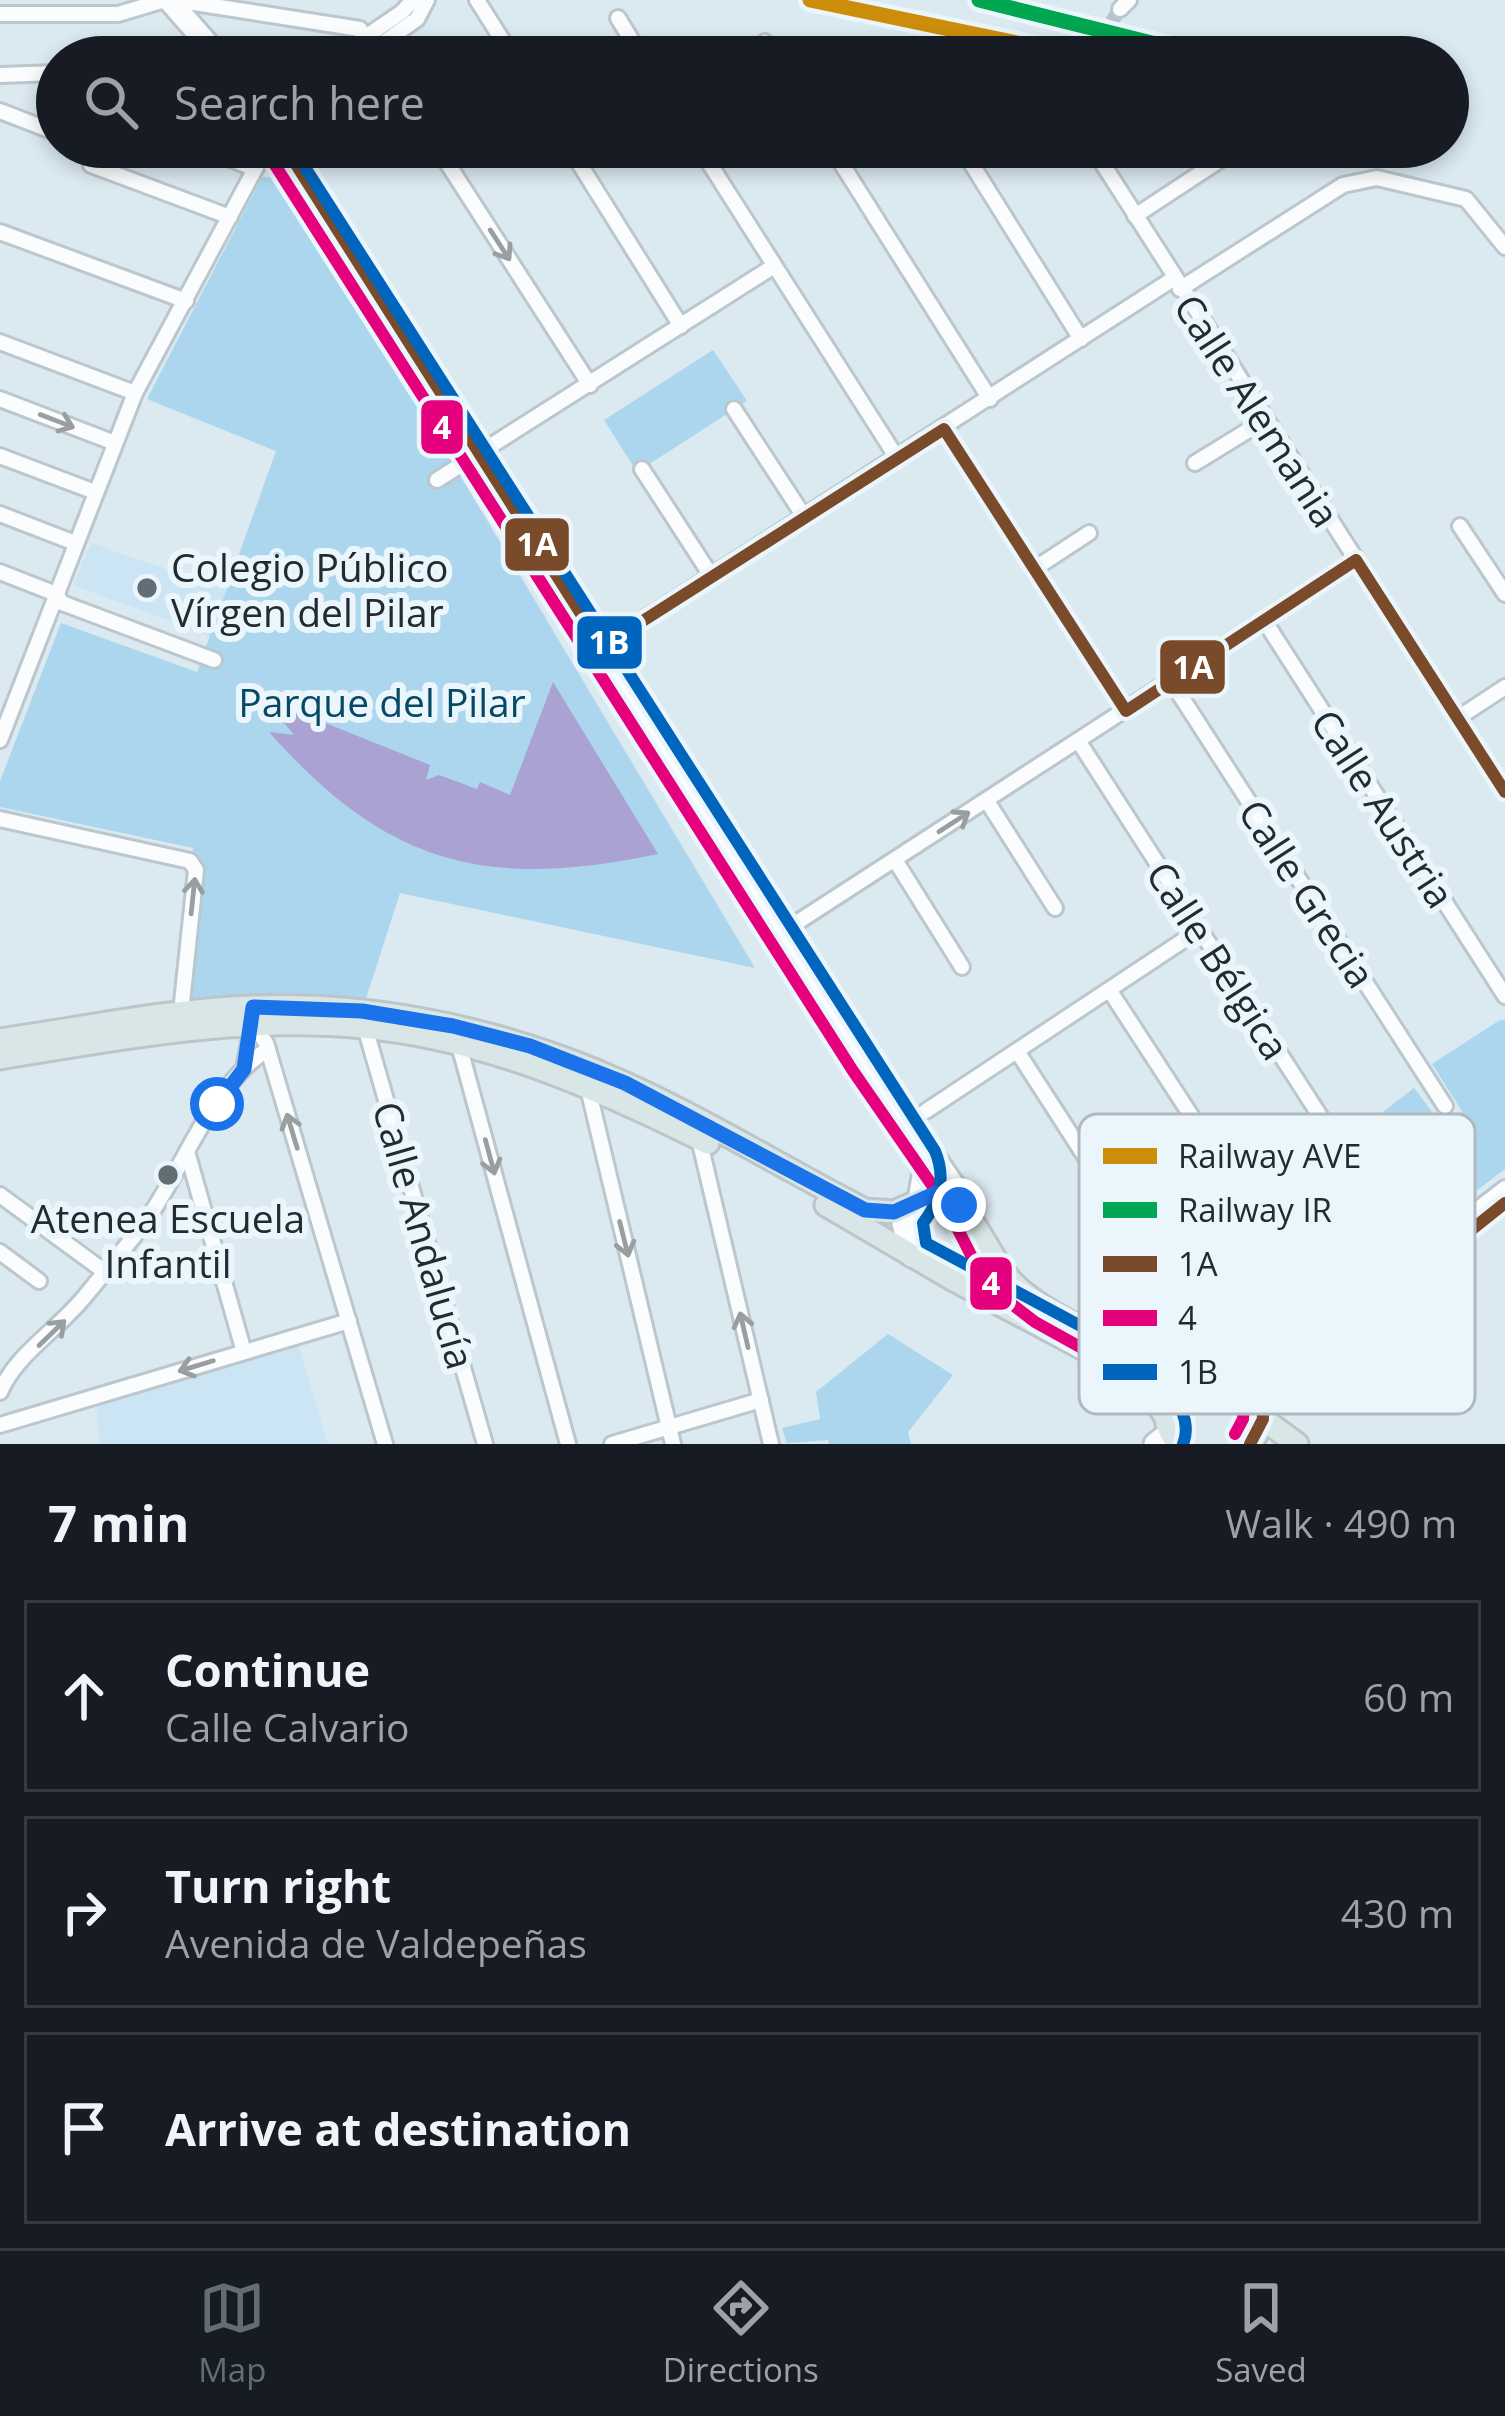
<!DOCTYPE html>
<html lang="en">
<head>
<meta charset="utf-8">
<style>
	body { margin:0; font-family:"Open Sans",sans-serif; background:#20242c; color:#f1f3f6 }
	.stop { position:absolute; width:36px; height:36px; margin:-27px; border:9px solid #1a73e8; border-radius:50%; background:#fff }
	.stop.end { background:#1a73e8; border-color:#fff; box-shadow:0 3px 12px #0008 }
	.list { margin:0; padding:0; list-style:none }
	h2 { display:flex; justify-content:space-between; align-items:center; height:156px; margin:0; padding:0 48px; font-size:51px }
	h2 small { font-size:39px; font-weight:400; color:#9ea1a6 }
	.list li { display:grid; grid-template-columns:78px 1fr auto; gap:36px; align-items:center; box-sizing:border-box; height:192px; margin:0 24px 24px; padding:0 24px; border:3px solid #363941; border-radius:0px }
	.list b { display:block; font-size:45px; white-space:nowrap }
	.list p { margin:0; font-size:39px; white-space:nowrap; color:#9ea1a6 }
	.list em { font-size:39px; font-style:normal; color:#9ea1a6 }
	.icon { flex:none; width:66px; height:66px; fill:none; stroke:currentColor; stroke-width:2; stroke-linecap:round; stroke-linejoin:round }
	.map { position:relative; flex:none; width:1505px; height:1444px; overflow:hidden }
	.search { position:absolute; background:#171b24; box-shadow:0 6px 18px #0003; left:36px; right:36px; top:36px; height:132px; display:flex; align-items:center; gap:30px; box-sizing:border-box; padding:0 42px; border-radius:66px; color:#9ea1a6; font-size:45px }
	.sheet { height:804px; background:#171b24 }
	nav { display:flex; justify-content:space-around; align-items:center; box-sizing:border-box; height:168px; border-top:3px solid #363941; background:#171b24; font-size:33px; color:#9ea1a6 }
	nav a { display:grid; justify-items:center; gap:6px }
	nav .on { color:#636e74 }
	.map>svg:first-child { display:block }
</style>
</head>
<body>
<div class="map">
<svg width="1505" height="1444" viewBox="0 0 1505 1444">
	<rect width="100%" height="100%" fill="#dbe9f1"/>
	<g fill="#cce5f4">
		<path d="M91,543L226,590L210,636L73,585Z"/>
		<path d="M299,1346L328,1444H99L97,1405Z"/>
	</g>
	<g fill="#abd6ed">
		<path d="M262,177L282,178L755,968L400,893L362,1011L181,1012L193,848L0,807V781L61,623L197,672L276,451L147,399Z"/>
		<path d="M713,350L747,401L637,472L604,420Z"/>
		<path d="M1500,1020H1505V1169L1259,1356L1215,1334L1181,1281L1248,1231L1289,1279L1303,1267L1266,1208L1331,1159L1360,1194L1375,1185L1348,1139L1414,1088L1442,1125L1462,1111L1432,1064Z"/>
		<path d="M888,1334L953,1375L908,1432L911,1444H829L828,1440L787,1443L782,1428L820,1419L816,1392Z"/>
	</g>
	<path fill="#a9a2d2" d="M553,682L658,854C486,890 388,866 269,732L294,735L265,699L430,765L426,780L439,775L477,789L480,782L510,795Z"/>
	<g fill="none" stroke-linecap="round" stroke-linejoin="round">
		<path stroke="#b6c3cb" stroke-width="14" stroke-dasharray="14 7" stroke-linecap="butt" d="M1089,57L1120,9"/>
		<defs>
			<g id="street">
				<path d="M175,0L360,29"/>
				<path d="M477,0L513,57"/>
				<path d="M1120,9L1129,0"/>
				<path d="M0,14H118L165,0"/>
				<path d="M618,18L642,57"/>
				<path d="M765,42L774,57"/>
				<path d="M336,57L402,12L413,0"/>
				<path d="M363,57L417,19L427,0"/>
				<path d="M0,75L57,73"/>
				<path d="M0,111L57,133"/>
				<path d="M95,147L98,148L91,165L230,217"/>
				<path d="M214,147L221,155L255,169"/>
				<path d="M437,147L590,385"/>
				<path d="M569,147L681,326"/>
				<path d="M699,147L897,458"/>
				<path d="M831,147L990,399"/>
				<path d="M961,147L1081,339"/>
				<path d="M1092,147L1505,792"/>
				<path d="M1135,216L1237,149"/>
				<path d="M0,232L186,301"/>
				<path d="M1180,289L1343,185L1377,178L1466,199L1505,247"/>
				<path d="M0,342L135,393"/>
				<path d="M0,399L115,443"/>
				<path d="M734,409L805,518"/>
				<path d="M944,429L1126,711"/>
				<path d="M0,456L95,492"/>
				<path d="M1195,463L1265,420"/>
				<path d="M642,469L712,577"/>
				<path d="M437,480L774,266"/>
				<path d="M0,514L75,543"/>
				<path d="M1460,526L1505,594"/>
				<path d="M1034,569L1089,533"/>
				<path d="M0,572L56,594L62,603L214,660"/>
				<path d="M1264,620L1505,996"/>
				<path d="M593,652L1173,279"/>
				<path d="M1171,681L1445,1106"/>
				<path d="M1458,718L1505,687"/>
				<path d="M0,740L135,393L263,154"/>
				<path d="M1079,742L1360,1178"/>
				<path d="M987,801L1055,908"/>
				<path d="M0,819L190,861L196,870L181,1012"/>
				<path d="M895,860L962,967"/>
				<path d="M784,931L1356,560"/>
				<path d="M1110,991L1278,1249"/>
				<path d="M253,1024L266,1043L385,1444"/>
				<path d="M365,1027L485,1444"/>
				<path d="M459,1045L568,1444"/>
				<path d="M1017,1051L1195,1327"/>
				<path d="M244,1068L253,1021"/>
				<path d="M587,1084L673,1444"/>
				<path d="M926,1111L1199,930"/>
				<path d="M699,1139L771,1444"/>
				<path d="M188,1155L244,1352"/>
				<path d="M0,1195L105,1272"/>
				<path d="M0,1252L39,1281"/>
				<path d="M1253,1378L1276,1365L1505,1188"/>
				<path d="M0,1392C16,1354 60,1328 86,1295C107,1269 130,1243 150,1215C186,1162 212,1085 268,1049"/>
				<path d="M1262,1397L1505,1203"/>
				<path d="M0,1425L349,1321"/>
				<path d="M612,1444L761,1400"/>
			</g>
			<g id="secondary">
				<path d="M169,0L219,57"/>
				<path d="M259,147L271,159L280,160L296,148"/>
				<path d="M290,155L868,1061L960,1195L967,1214"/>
				<path d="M911,1145L924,1171L919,1200"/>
				<path d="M909,1207L903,1224L912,1256"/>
				<path d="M1155,1444L1169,1433"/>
			</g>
			<g id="primary">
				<path d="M0,1040C84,1028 168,1010 252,1007C378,1002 509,1031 624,1083C706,1120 785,1169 865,1210L894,1212L936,1193C974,1203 986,1255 1012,1282C1039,1310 1095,1335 1130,1354C1140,1359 1153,1368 1164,1369C1182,1370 1201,1359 1218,1361C1260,1365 1275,1414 1250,1444"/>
				<path d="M0,1058C119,1038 241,1015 363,1027C484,1038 600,1089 708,1143"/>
				<path d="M826,1205L954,1280L1122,1369L1143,1385L1164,1414"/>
				<path d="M1263,1419L1297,1444"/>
				<path d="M1178,1444C1155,1415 1165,1384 1194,1364"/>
			</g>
		</defs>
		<use href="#street" stroke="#bbc7cd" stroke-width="20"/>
		<use href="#secondary" stroke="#bbc7cd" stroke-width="27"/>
		<use href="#primary" stroke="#bec5c9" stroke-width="27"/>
		<use href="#street" stroke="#fafcfd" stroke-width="14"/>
		<use href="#secondary" stroke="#fafcfd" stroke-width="21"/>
		<use href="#primary" stroke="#d8e6e8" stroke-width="21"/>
		<path stroke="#c7cbce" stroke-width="3" stroke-dasharray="6 12" stroke-linecap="butt" d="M1013,0L1239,57"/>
		<defs>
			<g id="bus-1">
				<path d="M296,147L290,155L602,647L944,429L1126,711L1356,560L1505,792"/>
				<path d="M1250,1444L1263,1419L1262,1397L1505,1203"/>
			</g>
			<path id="bus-2" d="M274,147L275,165L853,1071L945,1204L974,1261L1000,1295L1035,1322L1143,1382L1165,1387L1211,1379L1228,1382L1239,1392L1244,1404L1243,1419L1235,1434"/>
			<path id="bus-3" d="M292,147L935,1151C946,1177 940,1201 923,1223L926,1243L1131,1353C1155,1371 1197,1410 1183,1444"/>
		</defs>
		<use href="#bus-1" stroke="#ebf6fc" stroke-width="21"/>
		<use href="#bus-2" stroke="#ebf6fc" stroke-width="21"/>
		<use href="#bus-3" stroke="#ebf6fc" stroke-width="21"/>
		<use href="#bus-1" stroke="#7a4b2a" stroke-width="12"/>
		<use href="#bus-2" stroke="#e5007d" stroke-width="12"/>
		<use href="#bus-3" stroke="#0065bd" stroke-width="12"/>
		<defs>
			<path id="rail-1" d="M810,0L1084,57"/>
			<path id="rail-2" d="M979,0L1208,57"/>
		</defs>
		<use href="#rail-1" stroke="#ebf6fc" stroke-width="24"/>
		<use href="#rail-2" stroke="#ebf6fc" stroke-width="24"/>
		<use href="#rail-1" stroke="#cc8d0a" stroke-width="15"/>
		<use href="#rail-2" stroke="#00a651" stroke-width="15"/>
	</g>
	<defs><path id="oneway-shaft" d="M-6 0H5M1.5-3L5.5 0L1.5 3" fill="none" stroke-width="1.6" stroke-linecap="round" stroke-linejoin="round" transform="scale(3)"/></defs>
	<g stroke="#999ea1">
		<use href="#oneway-shaft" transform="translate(500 245) rotate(57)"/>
		<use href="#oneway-shaft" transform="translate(57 421) rotate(21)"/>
		<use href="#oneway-shaft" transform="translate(954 822) rotate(-33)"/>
		<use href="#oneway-shaft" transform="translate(193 896) rotate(-84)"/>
		<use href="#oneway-shaft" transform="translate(292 1131) rotate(-107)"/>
		<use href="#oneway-shaft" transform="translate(490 1157) rotate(75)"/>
		<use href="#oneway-shaft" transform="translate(624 1239) rotate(76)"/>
		<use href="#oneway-shaft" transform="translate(744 1330) rotate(-103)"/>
		<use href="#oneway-shaft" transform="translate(52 1333) rotate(-44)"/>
		<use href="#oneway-shaft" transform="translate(196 1366) rotate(163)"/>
	</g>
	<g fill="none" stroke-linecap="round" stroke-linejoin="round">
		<path stroke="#1a73e8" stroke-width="15" d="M217,1104L244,1069L253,1007L362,1011L453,1026L530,1046L625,1083L865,1210L894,1212L936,1193L959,1205"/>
	</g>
	<g fill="#636e74" stroke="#ebf6fc" stroke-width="4.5">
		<circle cx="147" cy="588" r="12"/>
		<circle cx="168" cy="1175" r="12"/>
	</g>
	<g text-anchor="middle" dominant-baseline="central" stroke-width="12" stroke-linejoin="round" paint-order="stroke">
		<g font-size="39" fill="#222b31" stroke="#ebf6fc">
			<text transform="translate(1258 410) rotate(57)">Calle Alemania</text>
			<text transform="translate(1384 808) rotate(57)">Calle Austria</text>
			<text transform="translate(1308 893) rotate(57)">Calle Grecia</text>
			<text transform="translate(1219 960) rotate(57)">Calle Bélgica</text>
			<text transform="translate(425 1235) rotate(74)">Calle Andalucía</text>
		</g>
		<g font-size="39" fill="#222b31" stroke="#ebf6fc" text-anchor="start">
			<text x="171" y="566">Colegio Público<tspan x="171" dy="45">Vírgen del Pilar</tspan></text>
			<text x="168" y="1217" text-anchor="middle">Atenea Escuela<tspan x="168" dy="45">Infantil</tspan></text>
		</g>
		<g font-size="39" fill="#074965" stroke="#ebf6fc">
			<text x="382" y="701">Parque del Pilar</text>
		</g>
	</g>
	<rect x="1079" y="1114" width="396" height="300" rx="18" fill="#ebf6fc" stroke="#afb9bf" stroke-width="3"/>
	<rect x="1103" y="1148" width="54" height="16" fill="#cc8d0a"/>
	<rect x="1103" y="1202" width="54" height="16" fill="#00a651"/>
	<rect x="1103" y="1256" width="54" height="16" fill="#7a4b2a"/>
	<rect x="1103" y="1310" width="54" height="16" fill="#e5007d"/>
	<rect x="1103" y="1364" width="54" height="16" fill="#0065bd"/>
	<g font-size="33" fill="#222b31">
		<text x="1178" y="1168">Railway AVE</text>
		<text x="1178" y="1222">Railway IR</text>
		<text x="1178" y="1276">1A</text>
		<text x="1178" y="1330">4</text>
		<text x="1178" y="1384">1B</text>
	</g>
	<g stroke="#ebf6fc" stroke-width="4.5">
		<rect x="419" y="398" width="46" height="58" rx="12" fill="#e5007d"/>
		<rect x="503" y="516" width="68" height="57" rx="12" fill="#7a4b2a"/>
		<rect x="575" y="614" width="69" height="57" rx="12" fill="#0065bd"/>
		<rect x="1158" y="638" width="69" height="58" rx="12" fill="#7a4b2a"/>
		<rect x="968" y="1255" width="46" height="57" rx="12" fill="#e5007d"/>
	</g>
	<g font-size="33" text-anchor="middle" font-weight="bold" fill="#fff">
		<text x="442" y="439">4</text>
		<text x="537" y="556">1A</text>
		<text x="609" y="654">1B</text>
		<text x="1193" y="679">1A</text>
		<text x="991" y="1295">4</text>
	</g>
</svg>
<div class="stop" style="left:217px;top:1104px"></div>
<div class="stop end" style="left:959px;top:1205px"></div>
<div class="search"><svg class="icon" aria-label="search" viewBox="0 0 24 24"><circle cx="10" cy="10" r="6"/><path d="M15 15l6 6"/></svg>Search here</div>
</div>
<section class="sheet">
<h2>7 min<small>Walk · 490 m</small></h2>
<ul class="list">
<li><svg class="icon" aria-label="ahead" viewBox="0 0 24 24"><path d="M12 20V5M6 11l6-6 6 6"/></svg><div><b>Continue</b><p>Calle Calvario</p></div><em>60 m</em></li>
<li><svg class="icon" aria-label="right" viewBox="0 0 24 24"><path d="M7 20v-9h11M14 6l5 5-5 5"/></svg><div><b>Turn right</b><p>Avenida de Valdepeñas</p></div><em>430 m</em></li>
<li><svg class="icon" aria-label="arrive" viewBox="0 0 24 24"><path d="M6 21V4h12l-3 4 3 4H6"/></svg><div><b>Arrive at destination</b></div></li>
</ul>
</section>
<nav>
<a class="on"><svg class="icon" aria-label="map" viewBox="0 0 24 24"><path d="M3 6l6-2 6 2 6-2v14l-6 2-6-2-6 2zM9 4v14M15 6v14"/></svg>Map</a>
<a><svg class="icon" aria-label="directions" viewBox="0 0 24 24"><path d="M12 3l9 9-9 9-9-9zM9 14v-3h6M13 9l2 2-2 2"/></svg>Directions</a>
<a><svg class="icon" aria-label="saved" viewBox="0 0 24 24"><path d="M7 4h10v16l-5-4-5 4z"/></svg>Saved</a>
</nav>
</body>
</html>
